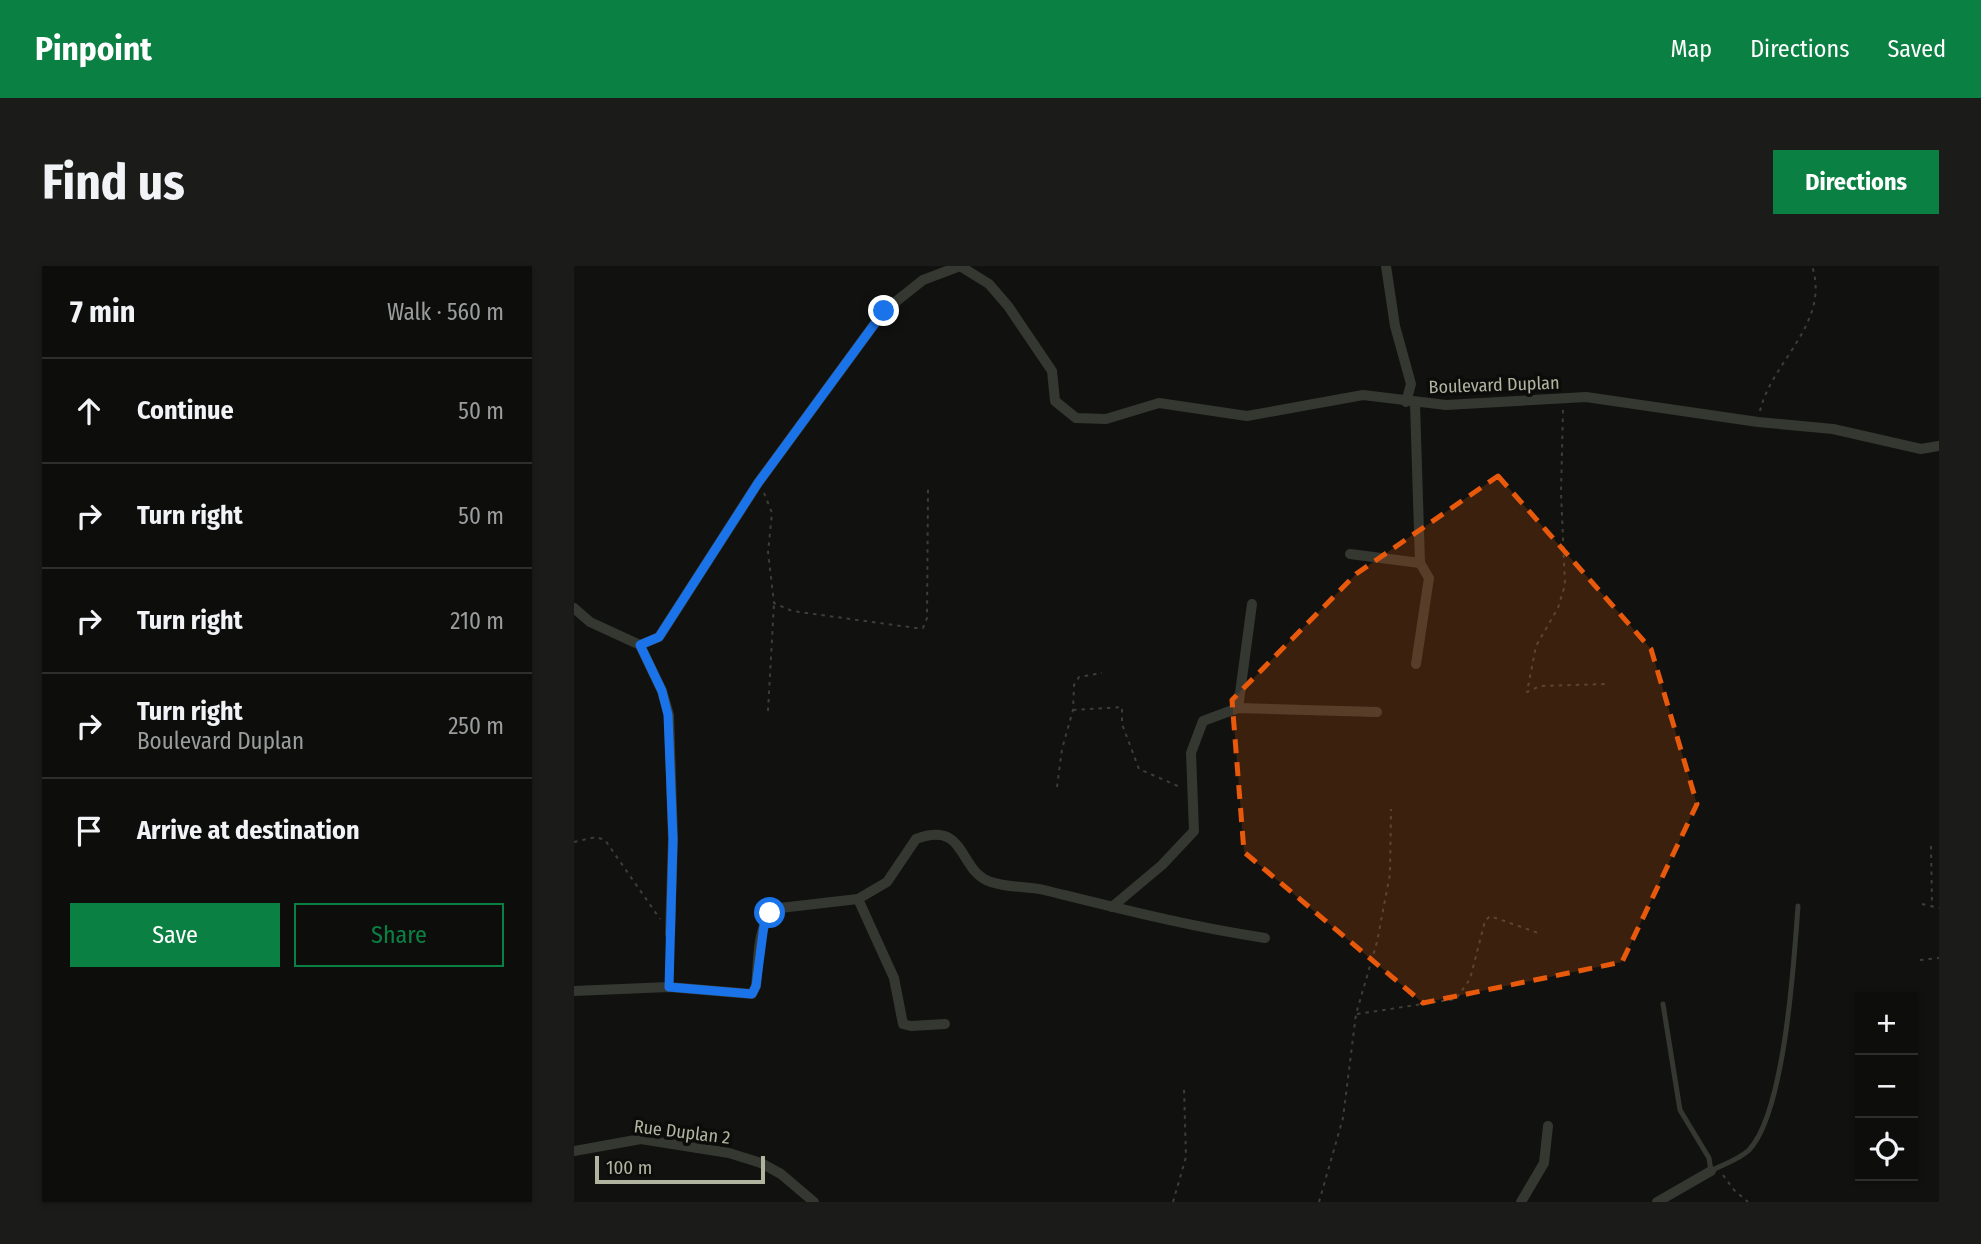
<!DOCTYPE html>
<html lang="en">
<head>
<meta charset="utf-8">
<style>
	body { margin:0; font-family:"Fira Sans Condensed",sans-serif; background:#1b1c1a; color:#f1f3f6 }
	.controls { position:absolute; right:21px; bottom:21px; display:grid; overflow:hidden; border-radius:0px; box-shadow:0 2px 5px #0004 }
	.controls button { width:63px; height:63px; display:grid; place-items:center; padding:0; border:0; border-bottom:2px solid #2d2e2d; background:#0d0e0c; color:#f1f3f6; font:35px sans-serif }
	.scale { position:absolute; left:21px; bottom:18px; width:170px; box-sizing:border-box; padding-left:7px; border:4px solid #b1b5a0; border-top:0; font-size:19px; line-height:24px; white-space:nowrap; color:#b1b5a0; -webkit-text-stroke:5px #0c0d0b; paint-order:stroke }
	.stop { position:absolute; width:21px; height:21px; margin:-16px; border:5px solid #1a73e8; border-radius:50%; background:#fff }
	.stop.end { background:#1a73e8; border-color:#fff; box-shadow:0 2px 7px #0008 }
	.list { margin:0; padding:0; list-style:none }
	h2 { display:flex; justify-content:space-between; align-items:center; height:91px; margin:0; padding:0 28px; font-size:30px }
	h2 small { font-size:23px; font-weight:400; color:#9a9c9d }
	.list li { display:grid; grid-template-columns:46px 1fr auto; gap:21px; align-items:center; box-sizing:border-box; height:105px; padding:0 28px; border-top:2px solid #2d2e2d }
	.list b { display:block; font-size:26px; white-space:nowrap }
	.list p { margin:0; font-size:23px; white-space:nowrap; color:#9a9c9d }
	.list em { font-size:23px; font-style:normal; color:#9a9c9d }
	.actions { display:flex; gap:14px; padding:21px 28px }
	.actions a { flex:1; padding:16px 0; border:2px solid #0b8043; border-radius:0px; text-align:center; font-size:24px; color:#0b8043 }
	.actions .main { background:#0b8043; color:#fff }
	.icon { flex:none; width:38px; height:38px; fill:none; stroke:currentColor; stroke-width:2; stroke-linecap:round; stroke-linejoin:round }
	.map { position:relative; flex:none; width:1365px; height:936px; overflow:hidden; border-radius:0px }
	header { display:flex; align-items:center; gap:42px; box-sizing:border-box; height:98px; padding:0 35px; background:#0b8043; color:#fff }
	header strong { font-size:33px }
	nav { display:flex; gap:38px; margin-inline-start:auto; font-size:24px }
	.intro { display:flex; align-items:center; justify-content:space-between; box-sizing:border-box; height:168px; padding:0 42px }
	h1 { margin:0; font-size:49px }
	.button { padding:18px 32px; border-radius:0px; background:#0b8043; color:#fff; font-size:24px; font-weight:700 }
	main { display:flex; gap:42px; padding:0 42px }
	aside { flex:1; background:#0d0e0c; border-radius:0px; box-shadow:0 2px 5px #0004 }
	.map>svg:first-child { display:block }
</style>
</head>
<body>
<header>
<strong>Pinpoint</strong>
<nav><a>Map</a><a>Directions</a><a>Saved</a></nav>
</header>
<div class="intro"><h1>Find us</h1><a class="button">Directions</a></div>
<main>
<aside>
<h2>7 min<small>Walk · 560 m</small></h2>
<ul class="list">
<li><svg class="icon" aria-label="ahead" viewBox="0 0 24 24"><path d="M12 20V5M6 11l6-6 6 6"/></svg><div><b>Continue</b></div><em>50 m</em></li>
<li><svg class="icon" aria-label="right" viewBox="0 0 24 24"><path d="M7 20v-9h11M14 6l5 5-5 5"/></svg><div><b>Turn right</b></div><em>50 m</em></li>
<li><svg class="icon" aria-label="right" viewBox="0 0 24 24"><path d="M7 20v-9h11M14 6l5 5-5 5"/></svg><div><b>Turn right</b></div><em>210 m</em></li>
<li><svg class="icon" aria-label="right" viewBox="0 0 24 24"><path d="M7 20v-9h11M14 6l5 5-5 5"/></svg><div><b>Turn right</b><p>Boulevard Duplan</p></div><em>250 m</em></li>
<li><svg class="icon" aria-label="arrive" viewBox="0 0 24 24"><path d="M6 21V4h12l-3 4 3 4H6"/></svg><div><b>Arrive at destination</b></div></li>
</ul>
<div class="actions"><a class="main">Save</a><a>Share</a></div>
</aside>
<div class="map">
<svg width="1365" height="936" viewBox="0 0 1365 936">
	<rect width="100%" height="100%" fill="#111210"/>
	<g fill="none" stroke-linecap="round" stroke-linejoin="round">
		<g stroke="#3d3f37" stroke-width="2" stroke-dasharray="3.5 5" stroke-linecap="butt">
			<path d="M989,144L987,226L991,319L984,342L962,380L953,426L966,420L1033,418"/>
			<path d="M1186,145C1197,96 1257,57 1238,0"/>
			<path d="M190,227L198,247L194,286L200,337L218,345L342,362H349L353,352L354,222"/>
			<path d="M499,444L548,441V458L565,503L606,521"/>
			<path d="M194,445L200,338"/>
			<path d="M483,521L488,483L499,444L500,419L505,411L528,407"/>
			<path d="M0,576L22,571L31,574L86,653"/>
			<path d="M1357,580L1358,640"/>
			<path d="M1348,638L1365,642"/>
			<path d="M1346,694L1365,692"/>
			<path d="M95,709L96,680"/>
			<path d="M783,748L882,733L896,713L911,655L916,650L967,668"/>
			<path d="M1149,909L1160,924L1174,936"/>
			<path d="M599,936L612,891L610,822"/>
			<path d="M745,936L769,852L782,748L803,676L816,608L817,543"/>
		</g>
		<path stroke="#353831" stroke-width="5" d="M1089,738L1106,844L1135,892L1137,905C1148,899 1166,893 1175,884C1211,846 1220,695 1224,640"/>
		<g stroke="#353831" stroke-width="10">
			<path d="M812,0L821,60L837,118L832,136"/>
			<path d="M841,137L846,297L855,312L842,398"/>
			<path d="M776,288L846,297"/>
			<path d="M0,342L16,356L66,379L85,371L184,217L310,45L349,14L386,0L415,18L434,40L478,105L481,135L502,152L532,153L585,137L673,150L789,129L872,139L1012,131L1184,156L1259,163L1347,183L1365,180"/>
			<path d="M66,379L88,425L95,449L99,573L96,668"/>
			<path d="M664,442L678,338"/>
			<path d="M284,633L320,712L329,758L337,760L371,758"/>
			<path d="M538,641L588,599L620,565L617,487L629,455L664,442L803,446"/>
			<path d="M0,725L95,721L178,728L182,720C185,696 181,654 206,642L284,633L313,616L342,573C394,554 383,605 417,616C434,622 453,620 470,624C543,642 616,661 691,672"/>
			<path d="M0,885L67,873L155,887L187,897L207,908L240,936"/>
			<path d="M947,936L970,897L974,860"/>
			<path d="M1083,936L1137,905"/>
		</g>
	</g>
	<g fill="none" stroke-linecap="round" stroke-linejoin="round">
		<path stroke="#1a73e8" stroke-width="9" d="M196,647L190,659L182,720L178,728L95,721L99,573L94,449L88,425L66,379L85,371L184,217L310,45"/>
	</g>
	<path fill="#e8590c" fill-opacity="0.2" stroke="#e8590c" stroke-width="5" stroke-dasharray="14 9" stroke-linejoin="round" d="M924,210L1077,383L1123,538L1048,696L849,737L670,586L658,434L782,308Z"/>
	<g text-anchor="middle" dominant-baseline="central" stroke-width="7" stroke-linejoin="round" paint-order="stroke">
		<g font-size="18" fill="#b1b5a0" stroke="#0c0d0b">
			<text transform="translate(920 119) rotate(-2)">Boulevard Duplan</text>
			<text transform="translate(108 866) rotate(7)">Rue Duplan 2</text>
		</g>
	</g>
</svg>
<div class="controls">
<button>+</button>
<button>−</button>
<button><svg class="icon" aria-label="locate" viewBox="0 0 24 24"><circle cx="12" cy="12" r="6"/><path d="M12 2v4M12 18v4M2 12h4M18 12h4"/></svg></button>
</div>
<div class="scale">100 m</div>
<div class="stop" style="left:196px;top:647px"></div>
<div class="stop end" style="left:310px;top:45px"></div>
</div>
</main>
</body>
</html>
